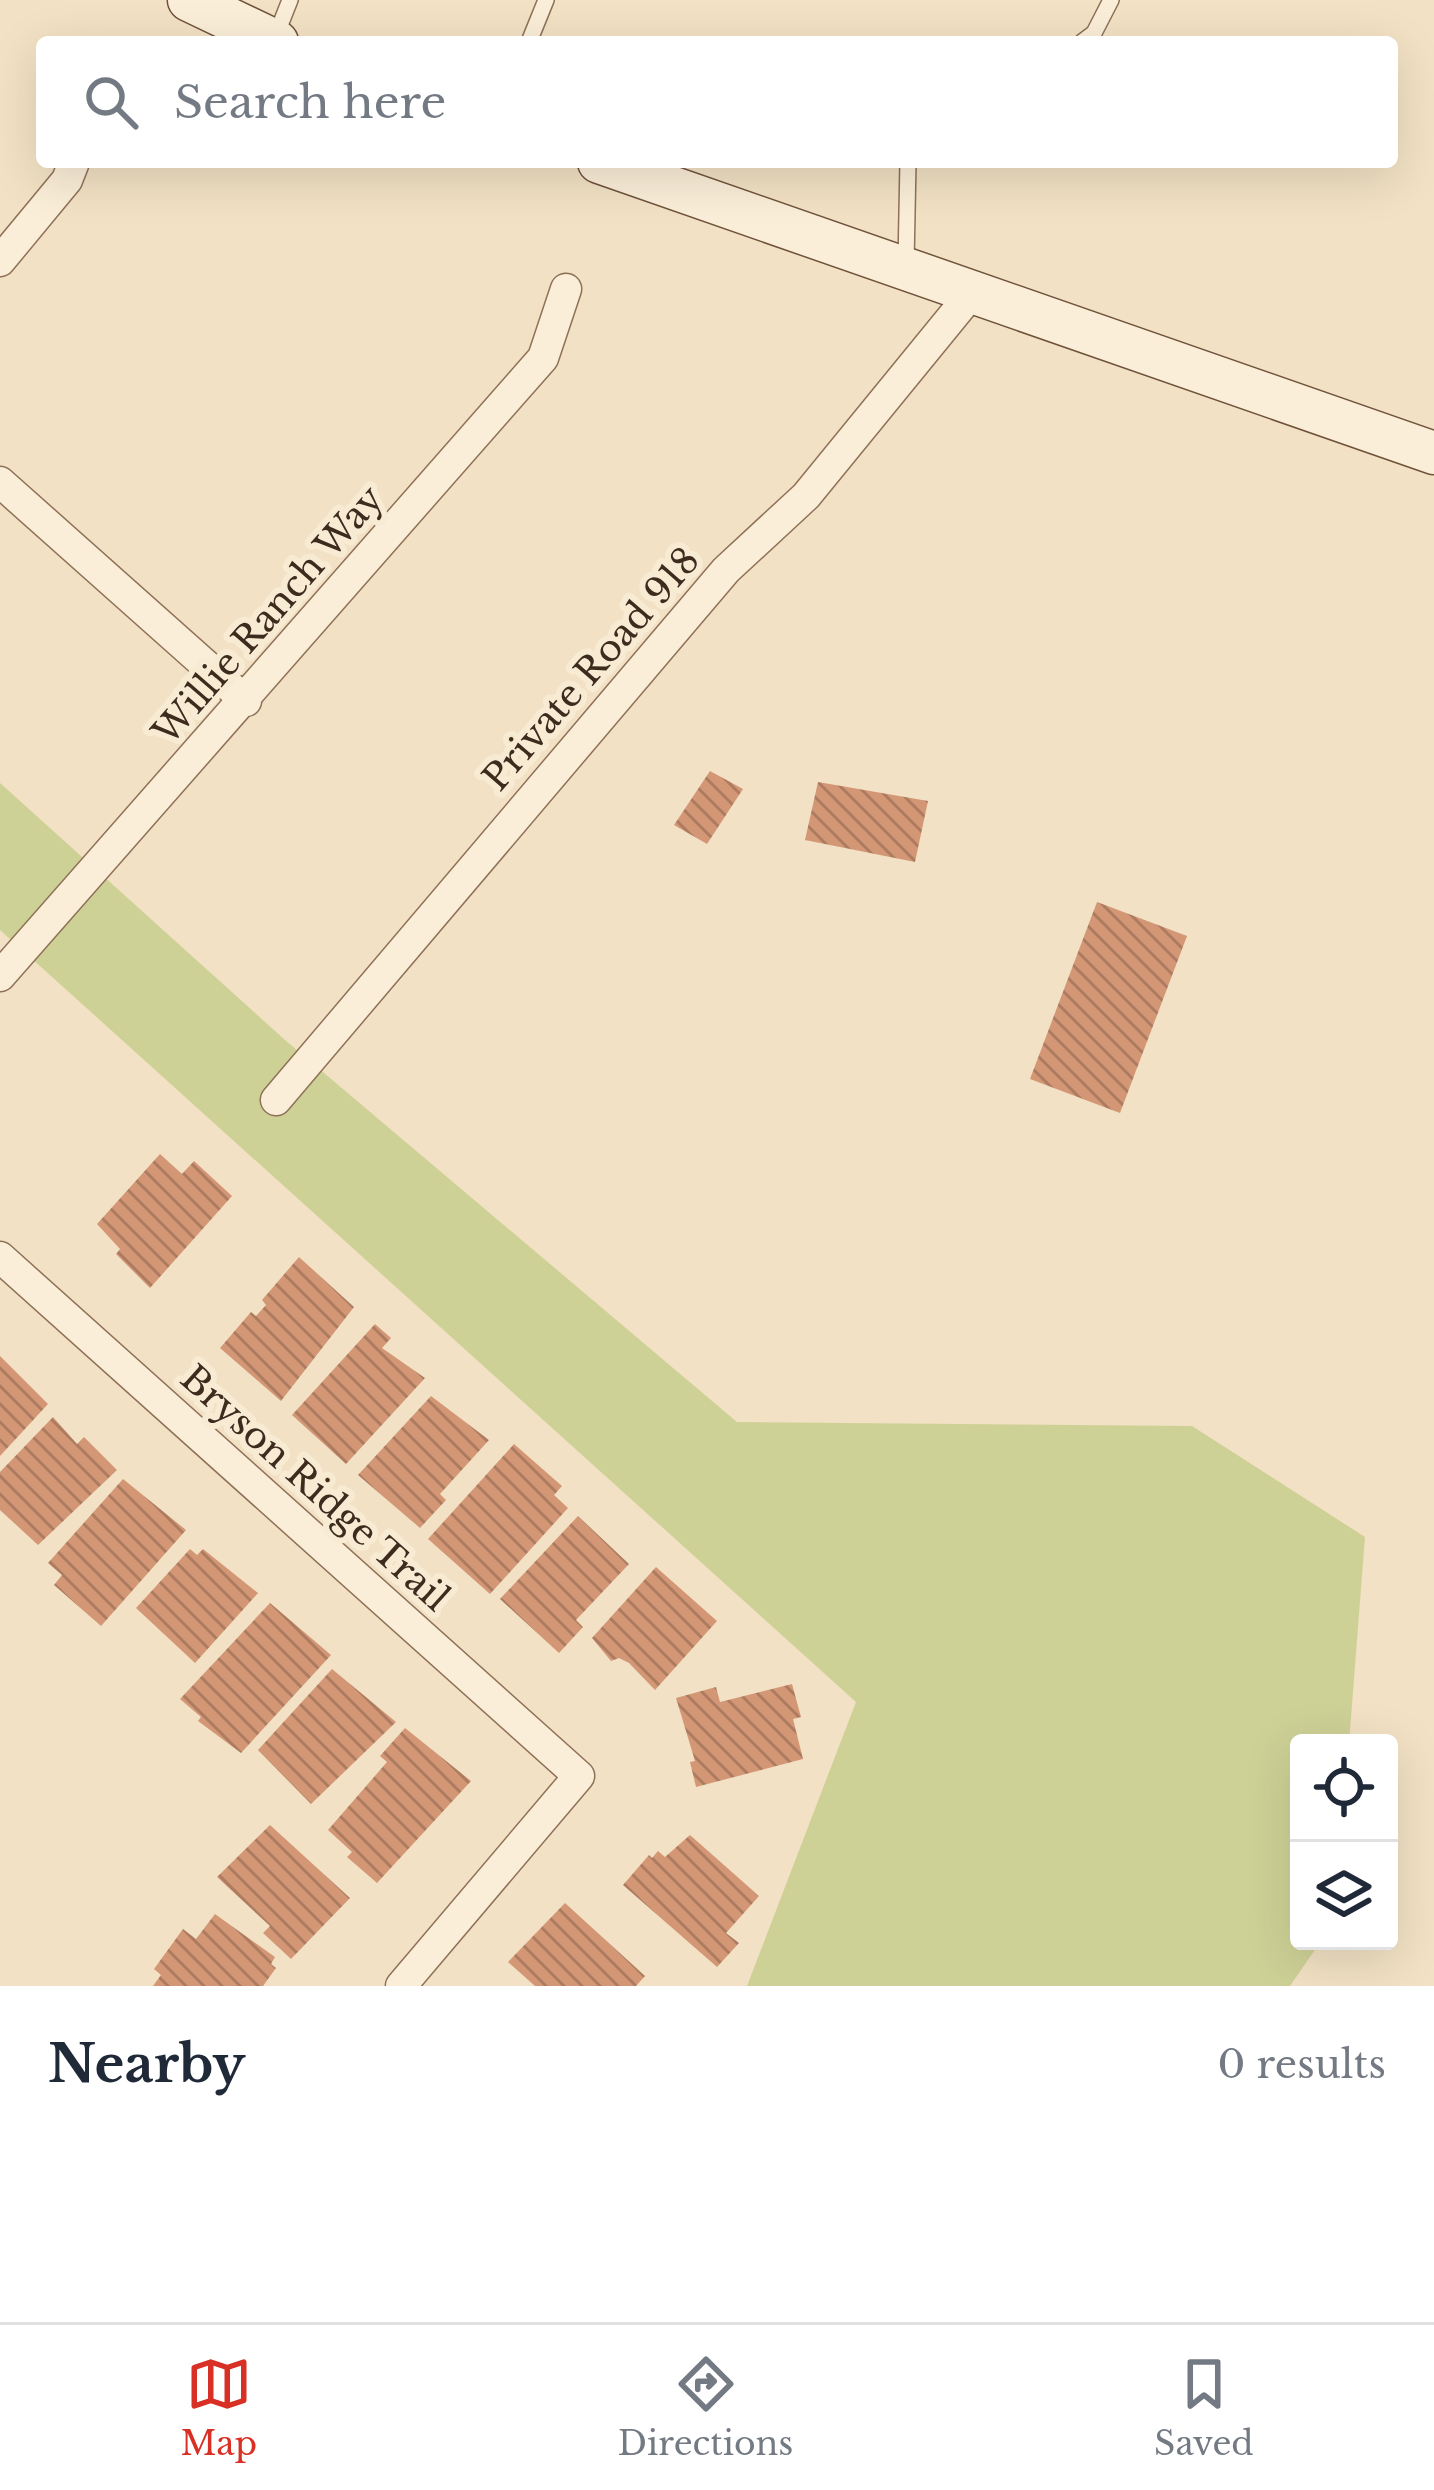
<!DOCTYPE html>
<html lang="en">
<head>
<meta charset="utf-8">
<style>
	body { margin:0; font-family:"Libre Baskerville",serif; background:#f6f6f7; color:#1f2937 }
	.controls { position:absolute; right:36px; bottom:36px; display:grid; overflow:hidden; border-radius:12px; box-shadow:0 12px 48px #0002 }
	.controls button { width:108px; height:108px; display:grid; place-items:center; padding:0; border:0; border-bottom:3px solid #e0e1e3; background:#fff; color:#1f2937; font:60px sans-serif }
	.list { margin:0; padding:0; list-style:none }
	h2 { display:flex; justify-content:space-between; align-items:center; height:156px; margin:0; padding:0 48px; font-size:51px }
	h2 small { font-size:39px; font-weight:400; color:#747a83 }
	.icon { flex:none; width:66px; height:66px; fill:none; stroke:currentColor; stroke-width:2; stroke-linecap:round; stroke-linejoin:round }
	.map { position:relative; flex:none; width:1434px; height:1986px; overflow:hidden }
	.search { position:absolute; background:#fff; box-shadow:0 12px 48px #0002; left:36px; right:36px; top:36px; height:132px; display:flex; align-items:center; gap:30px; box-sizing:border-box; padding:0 42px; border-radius:12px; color:#747a83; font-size:45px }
	.sheet { height:336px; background:#fff }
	nav { display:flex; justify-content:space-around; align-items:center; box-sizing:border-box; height:168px; border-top:3px solid #e0e1e3; background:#fff; font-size:33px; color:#747a83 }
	nav a { display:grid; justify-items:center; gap:6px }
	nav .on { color:#d93025 }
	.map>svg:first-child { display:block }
</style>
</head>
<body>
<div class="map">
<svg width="1434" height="1986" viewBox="0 0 1434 1986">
	<defs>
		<pattern id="building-back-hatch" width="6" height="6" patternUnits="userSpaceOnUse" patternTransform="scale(3)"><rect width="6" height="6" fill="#d39776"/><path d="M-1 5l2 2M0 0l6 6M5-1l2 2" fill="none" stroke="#ac7b60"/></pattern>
	</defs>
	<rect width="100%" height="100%" fill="#f2e1c4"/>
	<path fill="#ced196" d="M0,783L285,1040L737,1422L1192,1426L1365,1537L1349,1743H1299V1941H1321L1290,1986H747L856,1702L0,930Z"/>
	<g fill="url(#building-back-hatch)">
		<path d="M710,771L743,789L707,844L674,825Z"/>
		<path d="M818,782L928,801L915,862L805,840Z"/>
		<path d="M1097,902L1187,936L1120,1113L1030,1079Z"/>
		<path d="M160,1154L182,1174L194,1161L232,1196L150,1288L116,1254L120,1249L97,1224Z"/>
		<path d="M299,1257L354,1307L281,1401L220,1348L251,1312L256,1316L266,1305L262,1300Z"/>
		<path d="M375,1324L391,1338L382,1348L425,1378L346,1464L292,1415Z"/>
		<path d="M0,1356L48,1404L0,1456Z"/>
		<path d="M431,1396L489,1440L440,1494L446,1500L420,1528L358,1475Z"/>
		<path d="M53,1417L77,1444L84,1437L117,1470L38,1545L0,1510V1472Z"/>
		<path d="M514,1444L562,1486L554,1495L568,1508L490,1594L428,1539Z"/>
		<path d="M123,1479L186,1530L101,1626L54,1585L62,1575L48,1563Z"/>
		<path d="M578,1516L629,1564L576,1620L583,1627L559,1653L500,1599Z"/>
		<path d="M190,1549L197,1555L203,1549L258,1593L195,1663L136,1608Z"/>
		<path d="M656,1567L717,1621L655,1690L629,1663L619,1658L611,1661L592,1638Z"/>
		<path d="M270,1603L331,1655L241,1753L198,1721L201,1717L180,1699Z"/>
		<path d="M332,1669L396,1722L311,1804L258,1750Z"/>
		<path d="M792,1684L801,1717L793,1719L803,1759L696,1787L690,1762L695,1761L676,1698L716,1687L720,1702Z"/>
		<path d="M405,1728L471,1781L377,1883L347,1857L352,1852L328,1830L387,1762L380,1756Z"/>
		<path d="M270,1825L350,1898L291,1959L263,1933L270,1926L217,1877Z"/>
		<path d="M690,1835L759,1896L726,1933L739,1943L717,1967L623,1885L649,1855L652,1858L658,1851L665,1857Z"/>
		<path d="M565,1903L645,1976L636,1986H535L508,1962Z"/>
		<path d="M215,1914L275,1957L271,1964L276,1968L263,1986H153L161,1975L154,1969L183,1929L196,1939Z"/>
	</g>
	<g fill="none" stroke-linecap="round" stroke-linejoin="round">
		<defs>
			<g id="lane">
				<path d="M275,38L290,0"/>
				<path d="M529,42L546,0"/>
				<path d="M1082,42L1094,33L1111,0"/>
				<path d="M906,263L908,162"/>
			</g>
			<g id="street">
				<path d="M0,261L67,180L74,162"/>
				<path d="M0,482L246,701"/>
				<path d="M0,976L543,358L566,289"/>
				<path d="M276,1100L726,570L806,496L971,294"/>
				<path d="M0,1257L579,1776L401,1986"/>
			</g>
			<g id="secondary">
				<path d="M189,0L277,42"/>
				<path d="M599,162L1434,453"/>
			</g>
		</defs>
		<use href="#lane" stroke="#8e7158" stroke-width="18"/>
		<use href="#street" stroke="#8e7158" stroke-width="33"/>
		<use href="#secondary" stroke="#70523b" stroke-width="45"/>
		<use href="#lane" stroke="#fbeed8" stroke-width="15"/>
		<use href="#street" stroke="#fbeed8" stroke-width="30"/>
		<use href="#secondary" stroke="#fbeed8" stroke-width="42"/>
	</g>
	<g text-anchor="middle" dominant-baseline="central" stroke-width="12" stroke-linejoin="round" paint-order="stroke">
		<g font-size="36" fill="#3d2b1e" stroke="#f8ebd4">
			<text transform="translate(268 615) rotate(-49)">Willie Ranch Way</text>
			<text transform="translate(591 669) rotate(-49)">Private Road 918</text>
			<text transform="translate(315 1488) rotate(42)">Bryson Ridge Trail</text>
		</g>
	</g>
</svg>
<div class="controls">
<button><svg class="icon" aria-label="locate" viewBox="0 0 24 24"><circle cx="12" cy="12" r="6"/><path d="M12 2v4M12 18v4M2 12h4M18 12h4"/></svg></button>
<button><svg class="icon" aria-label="layers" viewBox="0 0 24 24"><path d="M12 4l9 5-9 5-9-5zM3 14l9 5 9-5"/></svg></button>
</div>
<div class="search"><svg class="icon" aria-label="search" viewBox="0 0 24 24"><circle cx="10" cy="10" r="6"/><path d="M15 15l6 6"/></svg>Search here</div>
</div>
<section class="sheet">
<h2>Nearby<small>0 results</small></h2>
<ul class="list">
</ul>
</section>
<nav>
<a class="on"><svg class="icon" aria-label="map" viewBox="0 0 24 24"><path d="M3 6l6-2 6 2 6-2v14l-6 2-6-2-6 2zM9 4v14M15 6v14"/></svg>Map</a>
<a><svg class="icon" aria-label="directions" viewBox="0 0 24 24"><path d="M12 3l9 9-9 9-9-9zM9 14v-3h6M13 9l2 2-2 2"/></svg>Directions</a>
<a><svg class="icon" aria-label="saved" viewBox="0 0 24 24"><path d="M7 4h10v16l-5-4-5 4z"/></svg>Saved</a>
</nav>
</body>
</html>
